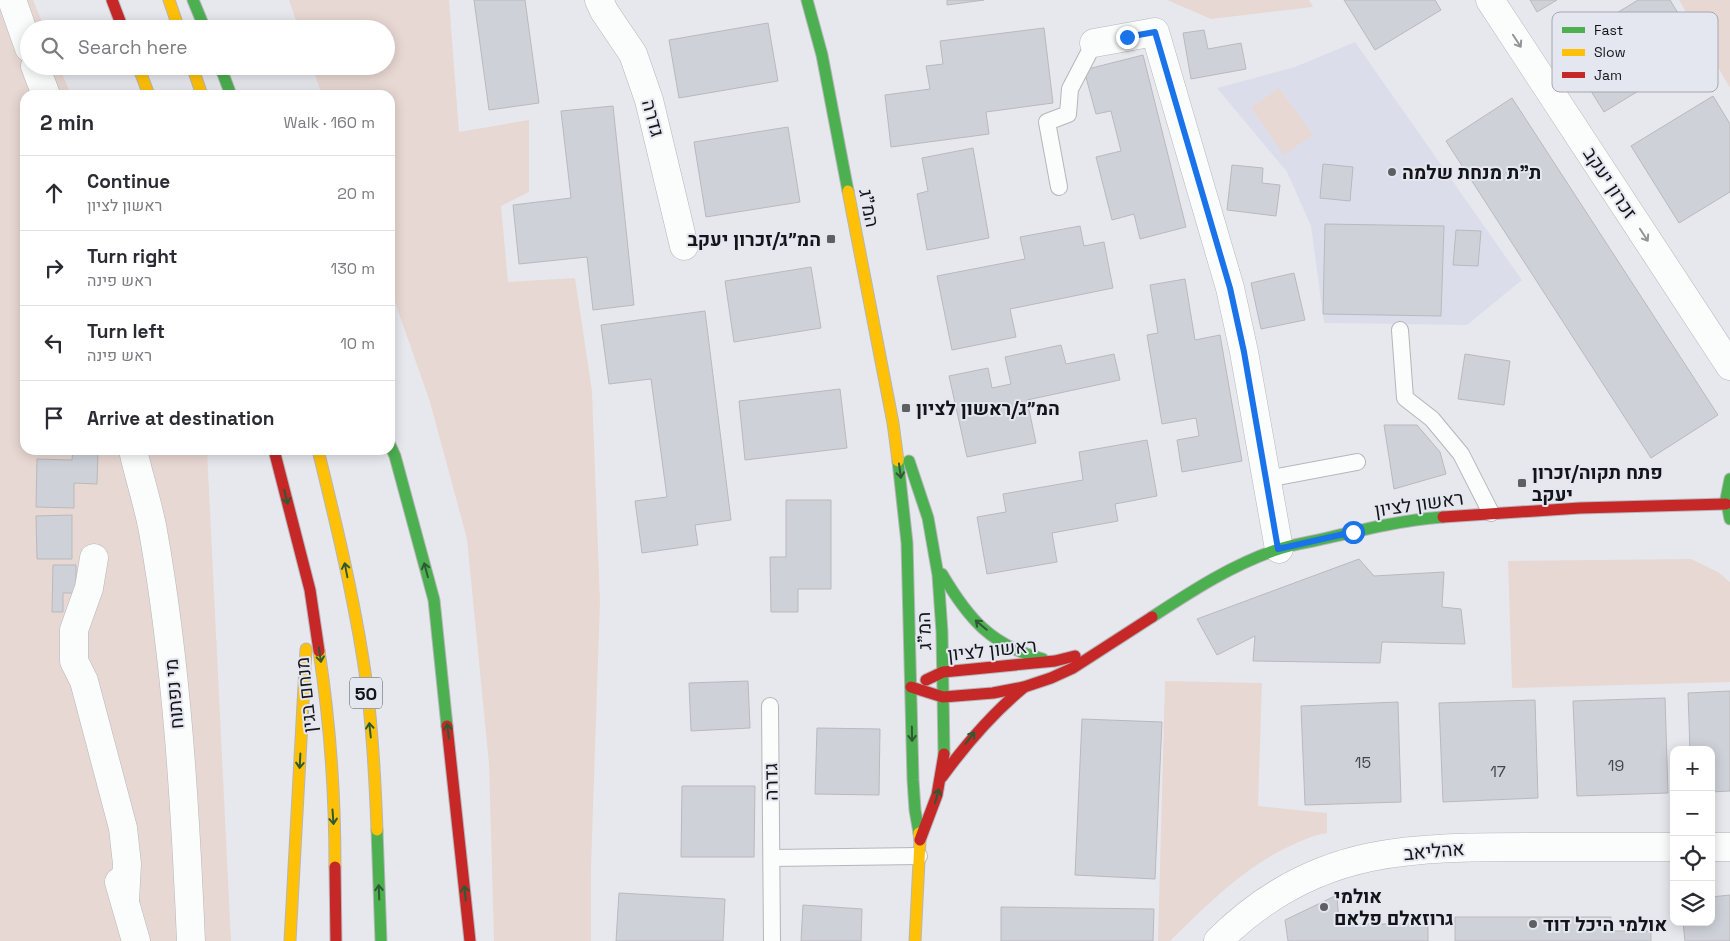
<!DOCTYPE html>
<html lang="en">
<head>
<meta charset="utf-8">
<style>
	body { margin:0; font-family:"Space Grotesk",Heebo,sans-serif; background:#f7f7f7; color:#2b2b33 }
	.controls { position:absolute; right:15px; bottom:15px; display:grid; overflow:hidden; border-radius:10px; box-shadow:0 2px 12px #0003 }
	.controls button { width:45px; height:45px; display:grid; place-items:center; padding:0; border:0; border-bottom:1px solid #e1e1e2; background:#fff; color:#2b2b33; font:25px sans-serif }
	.stop { position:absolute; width:15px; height:15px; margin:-11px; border:4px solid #1a73e8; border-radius:50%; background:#fff }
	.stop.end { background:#1a73e8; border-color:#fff; box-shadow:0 1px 5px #0008 }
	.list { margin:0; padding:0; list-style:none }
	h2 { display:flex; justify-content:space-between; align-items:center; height:65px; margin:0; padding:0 20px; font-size:21px }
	h2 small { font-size:16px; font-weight:400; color:#7c7c81 }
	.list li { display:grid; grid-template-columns:32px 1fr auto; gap:15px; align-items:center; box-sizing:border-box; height:75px; padding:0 20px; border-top:1px solid #e1e1e2 }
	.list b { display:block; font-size:19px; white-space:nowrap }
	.list p { margin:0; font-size:16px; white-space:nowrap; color:#7c7c81 }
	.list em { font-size:16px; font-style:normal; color:#7c7c81 }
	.icon { flex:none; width:28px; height:28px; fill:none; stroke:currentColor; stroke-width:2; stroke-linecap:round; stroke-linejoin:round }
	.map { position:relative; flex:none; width:1730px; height:941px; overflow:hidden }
	.search { position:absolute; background:#fff; box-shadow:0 2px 12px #0003; left:20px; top:20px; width:375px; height:55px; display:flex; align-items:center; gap:12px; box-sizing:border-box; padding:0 18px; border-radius:28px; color:#7c7c81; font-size:19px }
	.panel { position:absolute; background:#fff; box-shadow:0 2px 12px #0003; left:20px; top:90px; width:375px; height:365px; border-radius:15px }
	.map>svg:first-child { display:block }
</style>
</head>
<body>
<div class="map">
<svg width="1730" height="941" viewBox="0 0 1730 941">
	<rect width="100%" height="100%" fill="#e7e8ed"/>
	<path fill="#dbdeea" d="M1355,42L1522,280L1467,325L1324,323L1311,226L1287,172L1217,88L1295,67Z"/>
	<g fill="#e8d8d3">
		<path d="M0,0H33L45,29H29V66H59L71,95H25V450H207L231,941H0Z"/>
		<path d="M289,0H449L459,132L529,120V192L501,206L508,282L575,278L592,391L600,602L591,867V941H494L489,764L467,539L430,402L390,288V95H322L312,66H386V29H299Z"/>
		<path d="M1167,0H1309L1313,7L1211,19Z"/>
		<path d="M1679,0H1730V88Z"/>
		<path d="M1279,88L1313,135L1284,155L1251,108Z"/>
		<path d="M1691,559L1718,572L1730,582V682L1512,688L1508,561Z"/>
		<path d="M1165,681L1262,683L1258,806L1327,813V833C1313,835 1301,841 1288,847C1242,869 1206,906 1170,941H1158Z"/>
	</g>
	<g fill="#cfd1d9" stroke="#b9b9bd">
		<path d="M474,0H525L539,103L489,110Z"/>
		<path d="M947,0H984L947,5Z"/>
		<path d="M1344,0H1435L1441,10L1375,50Z"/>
		<path d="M1530,0H1557L1537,12Z"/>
		<path d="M1638,0H1670L1702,52L1604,112L1563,46Z"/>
		<path d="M768,23L778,81L679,98L669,40Z"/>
		<path d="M1044,28L1053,103L986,112L989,134L891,147L885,95L930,89L926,66L943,64L940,41Z"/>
		<path d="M1204,30L1208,49L1241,43L1246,69L1191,79L1183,33Z"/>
		<path d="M1143,55L1186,227L1140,239L1134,214L1112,220L1096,157L1121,151L1111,111L1096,114L1084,70Z"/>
		<path d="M1713,96L1730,124V192L1679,223L1631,146Z"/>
		<path d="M1512,98L1718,415L1651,458L1446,141Z"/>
		<path d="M613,106L634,305L593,310L587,257L519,264L513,205L571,198L561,111Z"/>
		<path d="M788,127L800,202L706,217L694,142Z"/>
		<path d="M973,148L989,238L927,250L917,194L928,191L922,158Z"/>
		<path d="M1323,164L1353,167L1350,201L1320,198Z"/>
		<path d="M1232,165L1263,168L1262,183L1280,185L1276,216L1227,210Z"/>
		<path d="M1325,224L1444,226L1441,316L1323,314Z"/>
		<path d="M1080,226L1084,246L1104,242L1113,288L1010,309L1016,337L952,350L937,276L1025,259L1020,237Z"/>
		<path d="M1456,230L1481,231L1478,266L1453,265Z"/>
		<path d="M811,267L821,328L734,342L725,281Z"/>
		<path d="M1294,273L1305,320L1261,329L1251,283Z"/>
		<path d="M1185,279L1195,340L1220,335L1242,461L1182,472L1177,440L1199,436L1196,418L1162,424L1147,335L1158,333L1150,285Z"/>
		<path d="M705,311L731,520L695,525L698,545L642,553L635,501L667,497L651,379L609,384L601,325Z"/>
		<path d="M1061,345L1066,364L1114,354L1120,380L1027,400L1036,443L967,457L949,376L988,368L992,388L1011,384L1005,357Z"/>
		<path d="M1465,354L1510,361L1504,405L1458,399Z"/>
		<path d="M840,389L847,448L745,460L739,401Z"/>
		<path d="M1384,425H1417L1440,452L1446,474L1394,489Z"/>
		<path d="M1147,440L1157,496L1115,504L1118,521L1052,533L1057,562L987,574L977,517L1006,512L1003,494L1083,480L1079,452Z"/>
		<path d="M73,450H98L97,484L74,483V508L36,507L37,459L72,460Z"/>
		<path d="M786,500H831V589H798V612H771L770,557H786Z"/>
		<path d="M72,515V559H37L36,516Z"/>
		<path d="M1359,559L1374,576L1444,572L1442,607L1461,609L1465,644L1382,642L1380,663L1253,661L1255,636L1217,655L1197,619Z"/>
		<path d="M53,565H76V593H63V612H52Z"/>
		<path d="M748,681L750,728L691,731L689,683Z"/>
		<path d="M1730,691V791L1711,792V750H1690L1688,693Z"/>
		<path d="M1665,698L1668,793L1577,796L1573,701Z"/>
		<path d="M1535,700L1538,798L1443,802L1439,703Z"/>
		<path d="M1398,702L1401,802L1305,805L1301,706Z"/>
		<path d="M1082,719L1162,722L1155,879L1075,875Z"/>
		<path d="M817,728L880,729L879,795L815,794Z"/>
		<path d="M682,786H755L754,857H681Z"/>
		<path d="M619,893L725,899L723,941H616Z"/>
		<path d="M1337,895L1339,924H1428V941H1288L1285,920Z"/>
		<path d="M1730,895V941H1685L1683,922H1711V897Z"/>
		<path d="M803,905L862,909L861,941H801Z"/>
		<path d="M1001,907L1154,909L1153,941H1001Z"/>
		<path d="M1455,917H1611V931H1651V941H1455Z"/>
	</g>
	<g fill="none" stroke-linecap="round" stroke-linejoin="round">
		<defs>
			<g id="lane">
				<path d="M1059,187L1047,122L1068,114L1070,89L1094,43"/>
				<path d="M1400,330L1405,398L1432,419L1461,454L1491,513"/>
				<path d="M1267,479L1357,462"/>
				<path d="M770,706L772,941"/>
				<path d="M772,858L919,856"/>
			</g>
			<g id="street">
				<path d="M12,0L29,48"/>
				<path d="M599,0L604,11L633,54L649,100L684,246"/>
				<path d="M1490,0L1730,366"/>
				<path d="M1094,43L1155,32L1230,288L1244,352L1279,549"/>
				<path d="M35,66L46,95"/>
				<path d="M133,450C139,477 148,504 153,531C177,666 185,804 191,941"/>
				<path d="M94,558L89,588L74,630V661L84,681L123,828L127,864L125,901"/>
				<path d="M1711,847H1730"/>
				<path d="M119,882L136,941"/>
				<path d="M1218,941C1261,898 1312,869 1371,857C1420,847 1477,847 1526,847C1575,847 1625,847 1674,847"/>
			</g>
			<g id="fast">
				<path d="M193,0L205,29"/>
				<path d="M807,0L822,55L848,191"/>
				<path d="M220,66L231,95"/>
				<path d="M390,445L395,456L434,600L447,726"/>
				<path d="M898,461L907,543L913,780L915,810L919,833"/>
				<path d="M909,461L928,518L938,575L942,632L944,754"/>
				<path d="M1730,479L1726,499L1730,519"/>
				<path d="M942,574C968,618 991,646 1043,659"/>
				<path d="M1152,617C1192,591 1233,564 1279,549C1294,544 1311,542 1327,538C1365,529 1404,520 1443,517"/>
				<path d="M377,830L381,941"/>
			</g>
			<g id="slow">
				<path d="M169,0L179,29"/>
				<path d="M138,66L149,95"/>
				<path d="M192,66L202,95"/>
				<path d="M848,191L893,423L898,461"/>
				<path d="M318,450C335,519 352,589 363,659C372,715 375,774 377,830"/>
				<path d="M319,651C330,722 335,795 335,867"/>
				<path d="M290,941L306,649"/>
				<path d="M915,941L920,841L919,833"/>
			</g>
			<g id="jam">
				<path d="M112,0L123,29"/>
				<path d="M274,450L310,590L319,651"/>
				<path d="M1443,517L1580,508L1726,504"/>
				<path d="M926,680L943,672L1055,661L1075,656"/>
				<path d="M911,687L943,697L993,693L1024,687L1051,678L1073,668L1152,617"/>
				<path d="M447,726L470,941"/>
				<path d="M942,777C966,744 992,714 1023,688"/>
				<path d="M920,840L937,795L944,754"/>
				<path d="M335,867L336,941"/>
			</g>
		</defs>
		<use href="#lane" stroke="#b6b6ba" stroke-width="18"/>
		<use href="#street" stroke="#b6b6ba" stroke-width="29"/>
		<use href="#fast" stroke="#b6b6ba" stroke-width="13"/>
		<use href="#slow" stroke="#b6b6ba" stroke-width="13"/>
		<use href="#jam" stroke="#b6b6ba" stroke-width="13"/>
		<use href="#lane" stroke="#fbfcfc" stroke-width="16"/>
		<use href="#street" stroke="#fbfcfc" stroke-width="28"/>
		<use href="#fast" stroke="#4caf50" stroke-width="11"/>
		<use href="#slow" stroke="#ffc107" stroke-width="11"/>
		<use href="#jam" stroke="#c62828" stroke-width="11"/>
	</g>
	<defs><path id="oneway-shaft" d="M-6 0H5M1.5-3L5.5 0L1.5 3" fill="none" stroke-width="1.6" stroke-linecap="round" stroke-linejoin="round" transform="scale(1.25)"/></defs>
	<g stroke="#939496">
		<use href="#oneway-shaft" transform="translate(1517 41) rotate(57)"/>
		<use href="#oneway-shaft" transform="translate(1644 235) rotate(57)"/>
	</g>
	<g stroke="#2d5a32">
		<use href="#oneway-shaft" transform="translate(900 471) rotate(82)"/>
		<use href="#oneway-shaft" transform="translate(286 497) rotate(76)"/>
		<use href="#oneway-shaft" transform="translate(346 570) rotate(-101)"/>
		<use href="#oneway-shaft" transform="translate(426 570) rotate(-105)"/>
		<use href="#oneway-shaft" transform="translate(981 625) rotate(-140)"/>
		<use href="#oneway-shaft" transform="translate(320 655) rotate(82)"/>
		<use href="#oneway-shaft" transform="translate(370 730) rotate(-96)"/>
		<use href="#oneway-shaft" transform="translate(448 731) rotate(-96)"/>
		<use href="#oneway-shaft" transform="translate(912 734) rotate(89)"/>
		<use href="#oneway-shaft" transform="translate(970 738) rotate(-52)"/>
		<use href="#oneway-shaft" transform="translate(300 761) rotate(93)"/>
		<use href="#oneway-shaft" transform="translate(937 796) rotate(-74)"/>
		<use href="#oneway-shaft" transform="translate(333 817) rotate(86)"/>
		<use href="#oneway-shaft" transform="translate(379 892) rotate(-92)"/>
		<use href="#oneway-shaft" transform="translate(465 893) rotate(-96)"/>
	</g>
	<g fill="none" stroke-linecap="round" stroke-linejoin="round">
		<path stroke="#1a73e8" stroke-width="6" d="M1127,37L1155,32L1230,288L1244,352L1278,549L1353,532"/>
	</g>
	<g fill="#5e5f63" stroke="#e4e6f0" stroke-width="2">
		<circle cx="1392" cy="172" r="5"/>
		<rect x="826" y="234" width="10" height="10" rx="2.5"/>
		<rect x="901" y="403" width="10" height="10" rx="2.5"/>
		<rect x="1517" y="478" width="10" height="10" rx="2.5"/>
		<circle cx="1324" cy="907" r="5"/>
		<circle cx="1533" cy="924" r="5"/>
	</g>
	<g text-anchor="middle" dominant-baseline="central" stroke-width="4" stroke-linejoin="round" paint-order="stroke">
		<g font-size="16" fill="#45464b">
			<text x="1363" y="762">15</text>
			<text x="1616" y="765">19</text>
			<text x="1498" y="771">17</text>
		</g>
		<rect fill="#e4e6f0" stroke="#52545a" stroke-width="1" x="350" y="677.5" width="32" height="31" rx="4"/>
		<g font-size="18" font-weight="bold" fill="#141519">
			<text x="366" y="693">50</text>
		</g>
		<g font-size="19" fill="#141519" stroke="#e4e6f0">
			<text transform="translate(653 118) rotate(75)">גדרה</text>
			<text transform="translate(1610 183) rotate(57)">זכרון יעקב</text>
			<text transform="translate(869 208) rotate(79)">המ"ג</text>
			<text transform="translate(1419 504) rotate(-8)">ראשון לציון</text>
			<text transform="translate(924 631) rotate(-92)">המ"ג</text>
			<text transform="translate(992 650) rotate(-6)">ראשון לציון</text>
			<text transform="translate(174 694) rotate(-95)">מי נפתוח</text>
			<text transform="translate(306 695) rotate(-96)">מנחם בגין</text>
			<text transform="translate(771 782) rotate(-91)">גדרה</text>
			<text transform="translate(1434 851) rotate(-5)">אהליאב</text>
		</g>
		<g font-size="19" font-weight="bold" fill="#141519" stroke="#e4e6f0" text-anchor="start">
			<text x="1402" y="172">ת"ת מנחת שלמה</text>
			<text x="821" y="239" text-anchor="end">המ״ג/זכרון יעקב</text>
			<text x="916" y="408">המ״ג/ראשון לציון</text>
			<text x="1532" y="472">פתח תקוה/זכרון<tspan x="1532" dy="22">יעקב</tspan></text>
			<text x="1334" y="896">אולמי<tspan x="1334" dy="22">גרוזאלם פלאם</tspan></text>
			<text x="1543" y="924">אולמי היכל דוד</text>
		</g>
	</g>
	<rect x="1552" y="12" width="166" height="80" rx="8" fill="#e4e6f0" stroke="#a6a7b0" stroke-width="1"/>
	<rect x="1562" y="27" width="23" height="6" fill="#4caf50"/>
	<rect x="1562" y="49" width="23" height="7" fill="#ffc107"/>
	<rect x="1562" y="72" width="23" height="6" fill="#c62828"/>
	<g font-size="14" fill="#141519">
		<text x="1594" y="35">Fast</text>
		<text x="1594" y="57">Slow</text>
		<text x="1594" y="80">Jam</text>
	</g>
</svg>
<div class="controls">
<button>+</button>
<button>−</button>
<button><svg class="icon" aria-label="locate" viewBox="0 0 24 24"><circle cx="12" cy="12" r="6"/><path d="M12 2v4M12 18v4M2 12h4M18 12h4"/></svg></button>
<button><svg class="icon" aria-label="layers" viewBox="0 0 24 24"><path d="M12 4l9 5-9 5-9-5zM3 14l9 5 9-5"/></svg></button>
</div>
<div class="stop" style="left:1353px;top:532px"></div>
<div class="stop end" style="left:1127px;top:37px"></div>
<div class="search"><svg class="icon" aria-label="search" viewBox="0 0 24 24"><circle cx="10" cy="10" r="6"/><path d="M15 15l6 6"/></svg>Search here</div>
<section class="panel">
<h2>2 min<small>Walk · 160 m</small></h2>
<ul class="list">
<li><svg class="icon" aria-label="ahead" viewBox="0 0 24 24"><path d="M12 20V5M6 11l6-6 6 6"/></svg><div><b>Continue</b><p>ראשון לציון</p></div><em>20 m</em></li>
<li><svg class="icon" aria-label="right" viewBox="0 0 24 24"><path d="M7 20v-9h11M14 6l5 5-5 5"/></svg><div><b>Turn right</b><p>ראש פינה</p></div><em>130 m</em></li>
<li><svg class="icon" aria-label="left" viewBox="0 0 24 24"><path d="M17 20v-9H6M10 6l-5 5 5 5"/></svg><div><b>Turn left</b><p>ראש פינה</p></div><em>10 m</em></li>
<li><svg class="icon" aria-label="arrive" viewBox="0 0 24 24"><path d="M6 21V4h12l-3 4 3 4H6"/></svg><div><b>Arrive at destination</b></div></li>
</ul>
</section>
</div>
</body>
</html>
